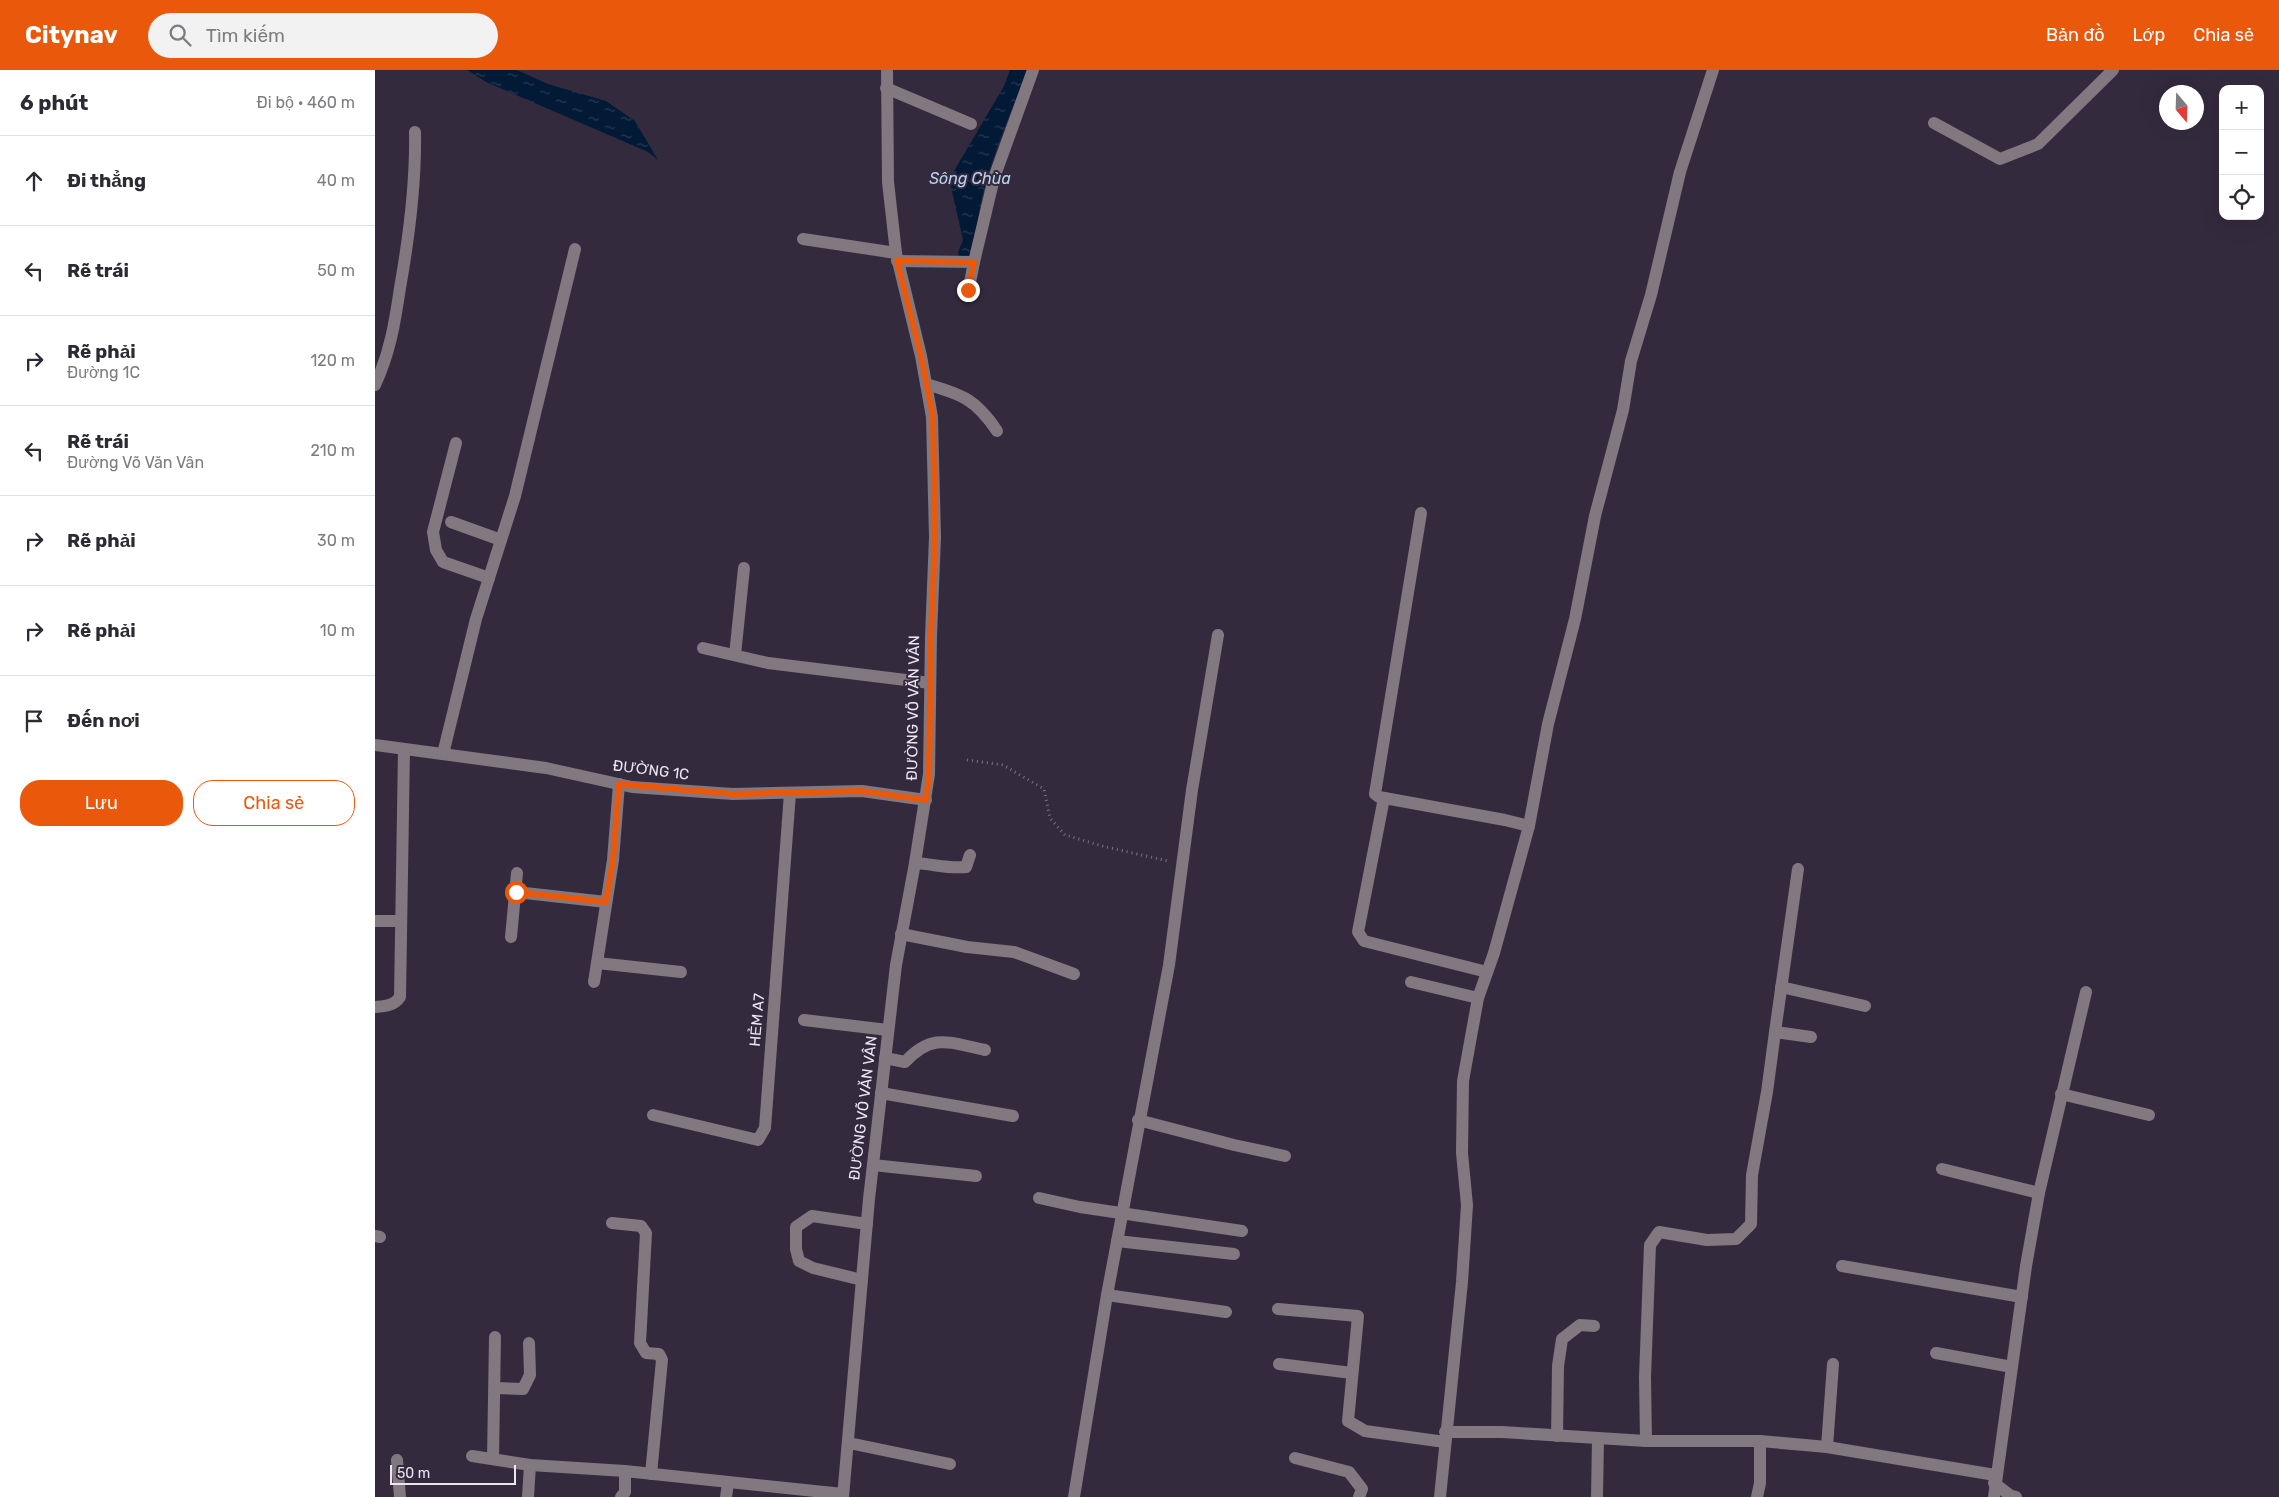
<!DOCTYPE html>
<html lang="vi">
<head>
<meta charset="utf-8">
<style>
	body { margin:0; font-family:Rubik,sans-serif; background:#f2f2f3; color:#2b2b33 }
	.controls { position:absolute; right:15px; top:15px; display:grid; overflow:hidden; border-radius:10px; box-shadow:0 5px 20px #0002 }
	.controls button { width:45px; height:45px; display:grid; place-items:center; padding:0; border:0; border-bottom:1px solid #e1e1e2; background:#fff; color:#2b2b33; font:25px sans-serif }
	.compass { position:absolute; left:1784px; top:15px; width:45px; height:45px; border-radius:50%; background:#fff; box-shadow:0 5px 20px #0002; rotate:161deg }
	.scale { position:absolute; left:15px; bottom:12px; width:126px; box-sizing:border-box; padding-left:5px; border:2px solid #ece6f3; border-top:0; font-size:14px; line-height:18px; white-space:nowrap; color:#ece6f3; -webkit-text-stroke:4px #342a3e; paint-order:stroke }
	.stop { position:absolute; width:15px; height:15px; margin:-11px; border:4px solid #ea580c; border-radius:50%; background:#fff }
	.stop.end { background:#ea580c; border-color:#fff; box-shadow:0 1px 5px #0008 }
	.list { margin:0; padding:0; list-style:none }
	h2 { display:flex; justify-content:space-between; align-items:center; height:65px; margin:0; padding:0 20px; font-size:21px }
	h2 small { font-size:16px; font-weight:400; color:#7c7c81 }
	.list li { display:grid; grid-template-columns:32px 1fr auto; gap:15px; align-items:center; box-sizing:border-box; height:90px; padding:0 20px; border-top:1px solid #e1e1e2 }
	.list b { display:block; font-size:19px; white-space:nowrap }
	.list p { margin:0; font-size:16px; white-space:nowrap; color:#7c7c81 }
	.list em { font-size:16px; font-style:normal; color:#7c7c81 }
	.actions { display:flex; gap:10px; padding:15px 20px }
	.actions a { flex:1; padding:11px 0; border:1px solid #ea580c; border-radius:20px; text-align:center; font-size:18px; color:#ea580c }
	.actions .main { background:#ea580c; color:#fff }
	.icon { flex:none; width:28px; height:28px; fill:none; stroke:currentColor; stroke-width:2; stroke-linecap:round; stroke-linejoin:round }
	.map { position:relative; flex:none; width:1904px; height:1427px; overflow:hidden }
	header { display:flex; align-items:center; gap:30px; box-sizing:border-box; height:70px; padding:0 25px; background:#ea580c; color:#fff }
	header strong { font-size:24px }
	nav { display:flex; gap:28px; margin-inline-start:auto; font-size:18px }
	.search { width:350px; height:45px; background:#f2f2f3; display:flex; align-items:center; gap:12px; box-sizing:border-box; padding:0 18px; border-radius:28px; color:#7c7c81; font-size:19px }
	main { display:flex }
	aside { flex:1; background:#fff }
	.map>svg:first-child { display:block }
</style>
</head>
<body>
<header>
<strong>Citynav</strong>
<div class="search"><svg class="icon" aria-label="search" viewBox="0 0 24 24"><circle cx="10" cy="10" r="6"/><path d="M15 15l6 6"/></svg>Tìm kiếm</div>
<nav><a>Bản đồ</a><a>Lớp</a><a>Chia sẻ</a></nav>
</header>
<main>
<aside>
<h2>6 phút<small>Đi bộ · 460 m</small></h2>
<ul class="list">
<li><svg class="icon" aria-label="ahead" viewBox="0 0 24 24"><path d="M12 20V5M6 11l6-6 6 6"/></svg><div><b>Đi thẳng</b></div><em>40 m</em></li>
<li><svg class="icon" aria-label="left" viewBox="0 0 24 24"><path d="M17 20v-9H6M10 6l-5 5 5 5"/></svg><div><b>Rẽ trái</b></div><em>50 m</em></li>
<li><svg class="icon" aria-label="right" viewBox="0 0 24 24"><path d="M7 20v-9h11M14 6l5 5-5 5"/></svg><div><b>Rẽ phải</b><p>Đường 1C</p></div><em>120 m</em></li>
<li><svg class="icon" aria-label="left" viewBox="0 0 24 24"><path d="M17 20v-9H6M10 6l-5 5 5 5"/></svg><div><b>Rẽ trái</b><p>Đường Võ Văn Vân</p></div><em>210 m</em></li>
<li><svg class="icon" aria-label="right" viewBox="0 0 24 24"><path d="M7 20v-9h11M14 6l5 5-5 5"/></svg><div><b>Rẽ phải</b></div><em>30 m</em></li>
<li><svg class="icon" aria-label="right" viewBox="0 0 24 24"><path d="M7 20v-9h11M14 6l5 5-5 5"/></svg><div><b>Rẽ phải</b></div><em>10 m</em></li>
<li><svg class="icon" aria-label="arrive" viewBox="0 0 24 24"><path d="M6 21V4h12l-3 4 3 4H6"/></svg><div><b>Đến nơi</b></div></li>
</ul>
<div class="actions"><a class="main">Lưu</a><a>Chia sẻ</a></div>
</aside>
<div class="map">
<svg width="1904" height="1427" viewBox="0 0 1904 1427">
	<defs>
		<pattern id="water-ripples" width="26" height="14" patternUnits="userSpaceOnUse" patternTransform="scale(1.25)"><rect width="26" height="14" fill="#031a36"/><path d="M2 4q2-2 4 0t4 0M15 11q2-2 4 0t4 0" fill="none" stroke="#283b54"/></pattern>
	</defs>
	<rect width="100%" height="100%" fill="#342a3e"/>
	<g fill="url(#water-ripples)">
		<path d="M92,0H142L173,14L231,31L260,51L283,90L273,82L111,12Z"/>
		<path d="M635,0H653C630,58 602,117 600,181L592,188L584,186L583,182L588,170L576,117L579,101L629,16Z"/>
	</g>
	<g fill="none" stroke-linecap="round" stroke-linejoin="round">
		<path stroke="#7b7384" stroke-width="3" stroke-dasharray="1 4" stroke-linecap="butt" d="M592,690L628,695L669,719L675,748L690,765L727,776L793,791"/>
		<g stroke="#817880" stroke-width="12">
			<path d="M511,18L596,54"/>
			<path d="M1559,53L1625,89L1663,74L1738,0"/>
			<path d="M428,169L521,183"/>
			<path d="M522,191L599,192L619,108L658,0"/>
			<path d="M593,223L599,192"/>
			<path d="M551,314C586,324 601,329 622,361"/>
			<path d="M0,315C15,283 20,252 25,218C34,167 41,114 40,62"/>
			<path d="M81,373L58,462L61,480L68,492L114,508"/>
			<path d="M1046,443L1000,724L1004,727L1130,750L1154,756"/>
			<path d="M76,452L126,470"/>
			<path d="M328,578L393,593L555,613"/>
			<path d="M360,585L369,498"/>
			<path d="M0,675L171,698L257,717L358,724L487,721L551,730"/>
			<path d="M68,684L101,549L140,426L200,179"/>
			<path d="M1009,728L983,862L989,871L1112,902"/>
			<path d="M540,793C558,794 574,799 591,797L595,785"/>
			<path d="M141,822L231,832"/>
			<path d="M0,851H26"/>
			<path d="M526,864L592,877L639,882L699,904"/>
			<path d="M136,867L142,803"/>
			<path d="M222,893L306,902"/>
			<path d="M219,912L238,790L244,714"/>
			<path d="M1036,912L1103,928"/>
			<path d="M1406,917L1490,936"/>
			<path d="M0,937C10,936 19,936 25,927L29,680"/>
			<path d="M429,950L513,960"/>
			<path d="M1400,962L1423,799"/>
			<path d="M510,988L530,992C558,962 575,973 610,980"/>
			<path d="M506,1023L638,1046"/>
			<path d="M1686,1024L1774,1045"/>
			<path d="M278,1045L383,1070L390,1058L415,723"/>
			<path d="M763,1050L859,1075L910,1086"/>
			<path d="M498,1095L601,1106"/>
			<path d="M1567,1099L1664,1123"/>
			<path d="M664,1128L705,1137L867,1161"/>
			<path d="M237,1153L266,1156L271,1163L265,1273L271,1283L284,1284L287,1290L276,1404"/>
			<path d="M0,1166L5,1167"/>
			<path d="M742,1171L859,1184"/>
			<path d="M1467,1196L1647,1227"/>
			<path d="M487,1210L438,1198L424,1191L421,1179V1157L437,1146L492,1154"/>
			<path d="M732,1225L851,1242"/>
			<path d="M903,1239L983,1246L973,1351L990,1361L1070,1372"/>
			<path d="M1561,1283L1637,1297"/>
			<path d="M904,1294L977,1303"/>
			<path d="M120,1318L148,1319L155,1305L154,1273"/>
			<path d="M1070,1362H1127L1271,1371H1385L1452,1377L1620,1405"/>
			<path d="M1182,1366L1183,1296L1187,1269L1205,1255L1219,1256"/>
			<path d="M1271,1371L1270,1307L1275,1175L1284,1162L1332,1170L1361,1169L1376,1154L1377,1105L1392,1022L1400,962L1436,967"/>
			<path d="M474,1373L575,1394"/>
			<path d="M1452,1377L1458,1294"/>
			<path d="M97,1386L155,1395L250,1401L468,1424"/>
			<path d="M920,1388L974,1402L987,1419L984,1427"/>
			<path d="M118,1389L120,1267"/>
			<path d="M22,1390L25,1427"/>
			<path d="M1619,1413L1636,1426L1641,1427"/>
			<path d="M153,1427L155,1395"/>
			<path d="M246,1427L250,1422V1401"/>
			<path d="M351,1427L353,1413"/>
			<path d="M468,1427L494,1129L521,895L540,793L554,704L556,566L560,467L557,347L546,286L521,183L513,112L512,0"/>
			<path d="M699,1427L732,1225L794,895L817,720L843,565"/>
			<path d="M1065,1427L1087,1212L1092,1135L1087,1083L1088,1011L1103,928L1119,883L1154,756L1173,654L1200,549L1220,446L1248,340L1256,291L1276,225L1305,102L1338,0"/>
			<path d="M1222,1427L1223,1369"/>
			<path d="M1382,1427L1385,1413V1371"/>
			<path d="M1619,1427L1651,1196L1664,1123L1711,922"/>
		</g>
	</g>
	<g fill="none" stroke-linecap="round" stroke-linejoin="round">
		<path stroke="#ea580c" stroke-width="6" d="M141,822L231,832L238,790L244,714L358,724L486,721L551,730L554,704L556,566L560,467L558,347L546,286L522,191L599,192L593,220"/>
	</g>
	<g text-anchor="middle" dominant-baseline="central" stroke-width="4" stroke-linejoin="round" paint-order="stroke">
		<g font-size="15" fill="#ece6f3" stroke="#342a3e">
			<text transform="translate(538 638) rotate(-89)">ĐƯỜNG VÕ VĂN VÂN</text>
			<text transform="translate(276 700) rotate(7)">ĐƯỜNG 1C</text>
			<text transform="translate(382 950) rotate(-85)">HẺM A7</text>
			<text transform="translate(488 1038) rotate(-83)">ĐƯỜNG VÕ VĂN VÂN</text>
		</g>
		<g font-size="16" font-style="italic" fill="#b8d1f1" stroke="#342a3e">
			<text x="595" y="108">Sông Chùa</text>
		</g>
	</g>
</svg>
<div class="controls">
<button>+</button>
<button>−</button>
<button><svg class="icon" aria-label="locate" viewBox="0 0 24 24"><circle cx="12" cy="12" r="6"/><path d="M12 2v4M12 18v4M2 12h4M18 12h4"/></svg></button>
</div>
<svg class="compass" viewBox="-18 -18 36 36"><path d="M0-13l5 13h-10z" fill="#e53935"/><path d="M0 13l5-13h-10z" fill="#7c7c81"/></svg>
<div class="scale">50 m</div>
<div class="stop" style="left:141px;top:822px"></div>
<div class="stop end" style="left:593px;top:220px"></div>
</div>
</main>
</body>
</html>
